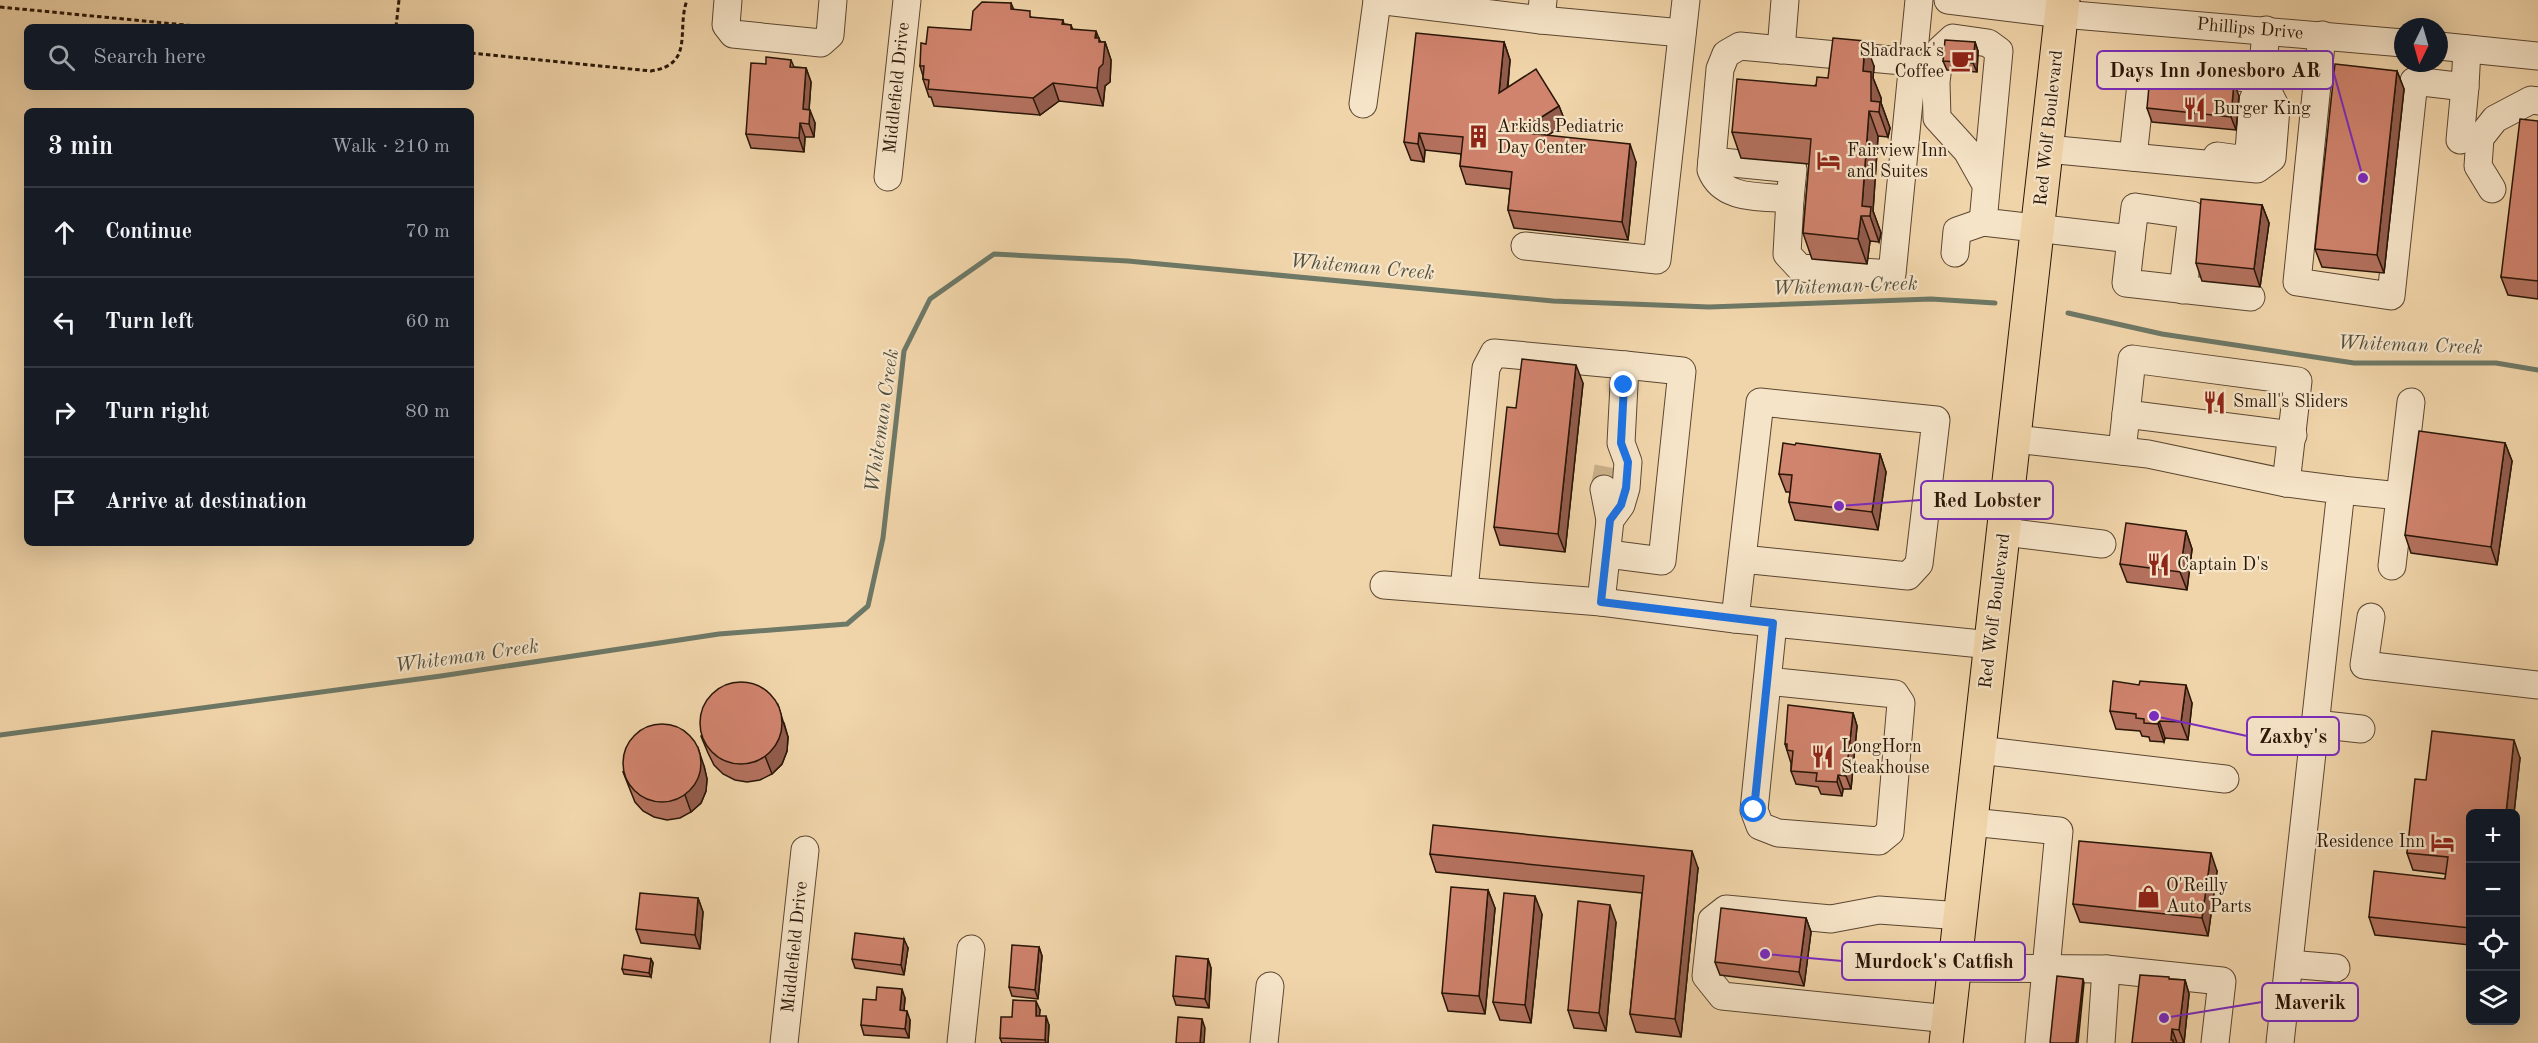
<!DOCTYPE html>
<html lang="en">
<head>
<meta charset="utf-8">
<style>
	body { margin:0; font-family:"Old Standard TT",serif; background:#20242c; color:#f1f3f6 }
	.controls { position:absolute; right:18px; bottom:18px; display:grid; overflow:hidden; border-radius:9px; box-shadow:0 6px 24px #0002 }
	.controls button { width:54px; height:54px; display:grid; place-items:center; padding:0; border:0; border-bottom:2px solid #363941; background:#171b24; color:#f1f3f6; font:30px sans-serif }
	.compass { position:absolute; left:2394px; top:18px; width:54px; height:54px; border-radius:50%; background:#171b24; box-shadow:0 6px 24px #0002; rotate:185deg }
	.stop { position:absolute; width:18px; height:18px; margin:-14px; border:4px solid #1a73e8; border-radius:50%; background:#fff }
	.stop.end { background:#1a73e8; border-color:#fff; box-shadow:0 2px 6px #0008 }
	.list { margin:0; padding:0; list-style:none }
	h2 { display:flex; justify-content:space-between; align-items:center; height:78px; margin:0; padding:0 24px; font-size:26px }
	h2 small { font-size:20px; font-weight:400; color:#9ea1a6 }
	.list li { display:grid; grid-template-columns:39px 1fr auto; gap:18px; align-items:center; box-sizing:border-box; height:90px; padding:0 24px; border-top:2px solid #363941 }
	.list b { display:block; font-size:22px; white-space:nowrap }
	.list em { font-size:20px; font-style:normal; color:#9ea1a6 }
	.icon { flex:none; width:33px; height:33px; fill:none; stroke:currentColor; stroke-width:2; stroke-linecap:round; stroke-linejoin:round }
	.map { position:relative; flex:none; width:2538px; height:1043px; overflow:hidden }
	.search { position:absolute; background:#171b24; box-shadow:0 6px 24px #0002; left:24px; top:24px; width:450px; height:66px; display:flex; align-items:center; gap:15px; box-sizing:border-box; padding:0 21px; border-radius:9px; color:#9ea1a6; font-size:22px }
	.panel { position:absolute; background:#171b24; box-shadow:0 6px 24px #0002; left:24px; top:108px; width:450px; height:438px; border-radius:9px }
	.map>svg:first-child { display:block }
</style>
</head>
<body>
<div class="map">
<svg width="2538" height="1043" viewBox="0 0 2538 1043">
	<rect width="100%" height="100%" fill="#f1d5aa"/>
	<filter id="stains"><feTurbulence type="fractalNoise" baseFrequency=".00333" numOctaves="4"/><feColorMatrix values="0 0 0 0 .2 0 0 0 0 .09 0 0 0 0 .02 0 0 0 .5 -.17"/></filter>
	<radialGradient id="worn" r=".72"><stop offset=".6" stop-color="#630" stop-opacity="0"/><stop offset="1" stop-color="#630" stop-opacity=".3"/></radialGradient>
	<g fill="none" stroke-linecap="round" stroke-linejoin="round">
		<g stroke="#6d7866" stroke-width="5">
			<path d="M2068,313L2162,334L2354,363H2496L2538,370"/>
			<path d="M0,735L441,676L719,634L847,624L868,606L883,538L904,351L930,299L994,254L1128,261L1553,301L1709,307L1931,299L1995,303"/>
		</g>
		<g stroke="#c9af89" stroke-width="27" stroke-dasharray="27 14" stroke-linecap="butt">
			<path d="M2328,117L2330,97"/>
			<path d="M1604,489L1608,467"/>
		</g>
		<defs>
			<g id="minor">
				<path d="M728,0L726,25L733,34L821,43L830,35L833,0"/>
				<path d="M1377,0L1541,20L1543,0"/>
				<path d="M1948,0L2062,14L2403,43"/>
				<path d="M1541,20L1682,33"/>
				<path d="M2322,35L2297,282L2391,296L2414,81L2465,87L2467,49"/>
				<path d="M2439,46L2538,56"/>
				<path d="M1781,50L1785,0"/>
				<path d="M1913,62L1740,46L1726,54L1720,69L1711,170C1723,201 1761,196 1790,199L1787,254L1800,268L1892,274L1919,0"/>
				<path d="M1363,104L1377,1"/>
				<path d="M2460,140L2465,87"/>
				<path d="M2047,149L2257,169L2272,158L2276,108L2262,79"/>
				<path d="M2217,156L2239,159L2249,151L2253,100L2262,79L2266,30"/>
				<path d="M2133,157L2141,84L2152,70L2262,79"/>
				<path d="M1712,161L1793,169L1790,199"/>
				<path d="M888,177L907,0"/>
				<path d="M1985,183L1967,151L1937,118L1936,82L1940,50L1953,38L1988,43L1999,51L1983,222L2131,239L2126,283L2251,297"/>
				<path d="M2492,189L2478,166L2480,138L2495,119L2531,100L2538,101"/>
				<path d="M2131,239L2135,207L2192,215L2183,290"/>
				<path d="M1525,246L1657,260L1686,0"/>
				<path d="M1955,253L1957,231L1983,222"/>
				<path d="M2126,414L2293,435"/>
				<path d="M2015,439L2148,454L2286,483L2341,490L2280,1043"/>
				<path d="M2122,451L2132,359L2298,381L2286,483"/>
				<path d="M1604,489L1610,520"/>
				<path d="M2341,490L2400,496"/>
				<path d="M2005,532L2102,544"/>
				<path d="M1608,554L1662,561L1682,371L1625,365"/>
				<path d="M2392,566L2411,402"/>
				<path d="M1384,585L1601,602L1735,619L1991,645"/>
				<path d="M1464,590L1486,368L1494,353L1625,365L1621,443L1628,462L1626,488L1621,505L1610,520L1601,602"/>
				<path d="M2371,617L2364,665L2538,685"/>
				<path d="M1735,619L1760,402L1936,420L1919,564L1908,576L1742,559"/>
				<path d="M1767,681L1895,694L1901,703L1890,832L1879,841L1778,833L1760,826L1754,810L1773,623"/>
				<path d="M2315,724L2361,729"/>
				<path d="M1979,750L2225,779"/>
				<path d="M1971,822L2059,831L2039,1043"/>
				<path d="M2289,964L2336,968"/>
				<path d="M1954,968L2106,969L2222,981L2215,1043"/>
				<path d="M1949,1019L1722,996L1706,976L1712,920L1726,909L1831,919L1879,910L1961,916"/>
				<path d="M784,1043L805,850"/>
				<path d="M961,1043L971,949"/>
				<path d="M1264,1043L1270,986"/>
				<path d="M2101,1043L2106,969"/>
			</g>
			<path id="highway" d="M1946,1043L2063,0"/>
		</defs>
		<use href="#minor" stroke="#5b4630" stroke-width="29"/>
		<use href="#highway" stroke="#291607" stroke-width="35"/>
		<g stroke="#291607" stroke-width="3" stroke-dasharray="4.5 3" stroke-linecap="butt">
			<path d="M0,7L206,27"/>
			<path d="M396,27L399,0"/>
			<path d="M471,53L651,71C695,64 676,31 687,0"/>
		</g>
		<use href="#minor" stroke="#f6e4c8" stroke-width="27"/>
		<use href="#highway" stroke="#f1d5aa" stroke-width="33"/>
	</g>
	<g fill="#b3715e" stroke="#291607" stroke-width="1.5">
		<path d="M1011,3L1014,10L1033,18L1063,20L1064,24L1071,25L1073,30L1098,38L1101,42H1105L1111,60L1110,82L1105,86L1103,106L1059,101L1040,115L934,106L931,97H929L923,79V76L920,66L926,44L971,30Z"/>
		<path d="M1504,42L1510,60L1508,87L1559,106L1566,124L1547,135L1636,162L1628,240L1514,228L1508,210L1510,189L1466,184L1460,166L1461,154L1425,150L1424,162L1411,160L1404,142Z"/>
		<path d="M1975,42L1978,51L1977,72L1947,70L1943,61Z"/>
		<path d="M791,60L794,67L806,68L811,82L809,110L815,123L814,137H805L804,152L751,148L746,134L766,64Z"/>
		<path d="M1874,66L1873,78L1881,98V103L1890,128L1888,137L1878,136L1873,211L1881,233L1879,242L1870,241L1867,264L1812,259L1803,233L1809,164L1741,158L1732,132L1828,78Z"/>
		<path d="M2397,71L2404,89L2384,273L2322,267L2315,249Z"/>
		<path d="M2239,96L2236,130L2152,122L2147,108Z"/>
		<path d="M2538,121V299L2508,295L2501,277Z"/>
		<path d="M2262,205L2269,223L2260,287L2202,281L2196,263Z"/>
		<path d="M1583,383L1565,552L1500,545L1494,527Z"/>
		<path d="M2505,443L2512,461L2497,565L2411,553L2405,535Z"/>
		<path d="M1880,454L1886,472L1878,530L1795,520L1789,502L1790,492H1786L1779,474Z"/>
		<path d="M2186,531L2192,549L2187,590L2127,582L2120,564Z"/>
		<path d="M2192,703L2188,740L2165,738L2164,742L2150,741L2149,737L2142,736L2140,731L2116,729L2110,711Z"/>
		<path d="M1853,713L1857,726L1851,789H1843L1842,796L1821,794L1818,787L1796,784L1791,771V763L1785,744Z"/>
		<path d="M784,723L788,737L787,751L782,764L772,774L760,780L747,782L735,780L723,774L714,765L708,753L701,736Z"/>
		<path d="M2520,758L2514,813H2470V945L2375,935L2369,917L2445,879L2446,874L2413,870L2407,853L2426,780Z"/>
		<path d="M704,766L707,779L706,791L701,803L691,812L680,818L667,820L654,817L643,811L635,802L623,772Z"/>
		<path d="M1430,854L1698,868L1681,1037L1636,1032L1630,1014L1642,893L1436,872Z"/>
		<path d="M2217,871L2208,936L2080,922L2073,904Z"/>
		<path d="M1488,890L1495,908L1485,1014L1448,1011L1442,993Z"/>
		<path d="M698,898L703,912L700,949L641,943L636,929Z"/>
		<path d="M1542,914L1531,1023L1500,1020L1493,1002Z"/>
		<path d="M1806,918L1811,932L1804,986L1720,975L1715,962Z"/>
		<path d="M1616,922L1606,1031L1574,1028L1568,1010Z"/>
		<path d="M1039,947L1042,956L1038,999L1012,996L1009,987Z"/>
		<path d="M908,948L904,975L855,968L852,959Z"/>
		<path d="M651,959L653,963L651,977L624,974L622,969Z"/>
		<path d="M1208,959L1211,968L1209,1008L1176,1005L1173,996Z"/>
		<path d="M2170,979L2185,980L2189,994L2184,1043H2132Z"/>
		<path d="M905,998L904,1011L910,1020L909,1038L864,1035L861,1025L876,1000Z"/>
		<path d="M1040,1010L1039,1016L1049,1025L1048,1043H1002L1000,1038L1012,1017Z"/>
	</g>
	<g fill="#925c4c" stroke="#291607" stroke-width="1.5">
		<path d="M1096,31L1104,51L1105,42L1111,60L1110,82L1105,86L1103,106L1097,88Z"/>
		<path d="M1865,41L1874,66L1873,78L1881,98V103L1890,128L1888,137L1879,112L1871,101L1863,71Z"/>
		<path d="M1504,42L1510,60L1505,111L1499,93Z"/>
		<path d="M1975,42L1978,51L1977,72L1973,63Z"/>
		<path d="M806,68L811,82L808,123L803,109Z"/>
		<path d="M2397,71L2404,89L2384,273L2377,255Z"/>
		<path d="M2234,82L2239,96L2236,130L2231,117Z"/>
		<path d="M1053,83L1059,101L1040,115L1033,98Z"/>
		<path d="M1559,106L1566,124L1524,150L1518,132Z"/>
		<path d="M810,110L815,123L814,137L809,124Z"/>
		<path d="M1869,111L1878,136L1873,211L1881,233L1879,242L1870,216L1862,206Z"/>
		<path d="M800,123L805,137L804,152L799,138Z"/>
		<path d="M1419,133L1425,150L1424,162L1418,144Z"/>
		<path d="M1630,144L1636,162L1628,240L1622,222Z"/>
		<path d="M2262,205L2269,223L2260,287L2254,269Z"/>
		<path d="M1861,216L1870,241L1867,264L1858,239Z"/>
		<path d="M1576,365L1583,383L1565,552L1558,534Z"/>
		<path d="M2505,443L2512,461L2497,565L2491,547Z"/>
		<path d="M1880,454L1886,472L1878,530L1872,512Z"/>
		<path d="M2186,531L2192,549L2187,590L2180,572Z"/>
		<path d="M2186,685L2192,703L2188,740L2181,722Z"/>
		<path d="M778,705L788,737L787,751L782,764L772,774L765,756Z"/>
		<path d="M1853,713L1857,726L1851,789L1846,776Z"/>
		<path d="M2159,721L2165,738L2164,742L2158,724Z"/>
		<path d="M2514,740L2520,758L2514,813H2506Z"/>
		<path d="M698,748L704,766L707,779L706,791L701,803L691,812L685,795Z"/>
		<path d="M1838,775L1843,789L1842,796L1837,782Z"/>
		<path d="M1692,851L1698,868L1681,1037L1675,1019Z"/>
		<path d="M2211,853L2217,871L2208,936L2202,918Z"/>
		<path d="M1488,890L1495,908L1485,1014L1479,996Z"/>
		<path d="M1535,896L1542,914L1531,1023L1525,1005Z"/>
		<path d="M698,898L703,912L700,949L695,935Z"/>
		<path d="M1610,905L1616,922L1606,1031L1599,1013Z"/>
		<path d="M1806,918L1811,932L1804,986L1799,972Z"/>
		<path d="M904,939L908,948L904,975L901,965Z"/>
		<path d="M1039,947L1042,956L1038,999L1035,990Z"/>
		<path d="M651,959L653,963L651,977L649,973Z"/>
		<path d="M1208,959L1211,968L1209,1008L1205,999Z"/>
		<path d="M2083,979L2084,983L2078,1043H2076Z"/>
		<path d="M2185,980L2189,994L2184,1043L2179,1030Z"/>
		<path d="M902,989L905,998L903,1019L900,1010Z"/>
		<path d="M1036,1001L1040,1010L1039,1025L1036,1016Z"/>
		<path d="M907,1011L910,1020L909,1038L905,1029Z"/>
		<path d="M1046,1016L1049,1025L1048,1043H1046L1045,1040Z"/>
		<path d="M1202,1019L1205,1028L1204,1043H1200Z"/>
		<path d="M2172,1029L2177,1043H2172L2171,1040Z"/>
	</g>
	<g fill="#d0836d" stroke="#291607" stroke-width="1.5">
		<path d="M982,2L1011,3V9L1030,11V17L1063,20L1062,24L1071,25V29L1096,31L1095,38H1099V42H1105L1103,64L1099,68L1097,88L1053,83L1033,98L928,89L929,80L923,79L924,66H920L921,43L926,44L928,27L971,30L973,11Z"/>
		<path d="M1416,33L1504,42L1499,93L1536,69L1559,106L1518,132L1630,144L1622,222L1508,210L1512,172L1460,166L1463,137L1419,133L1418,144L1404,142Z"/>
		<path d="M1833,38L1865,41L1863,71L1871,72V101L1880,102L1879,112L1869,111L1862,206L1871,207L1870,216H1861L1858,239L1803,233L1811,139L1732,132L1737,79L1816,86L1817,77L1828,78Z"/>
		<path d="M1945,40L1975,42L1973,63L1943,61Z"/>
		<path d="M766,57L791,60L790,67L806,68L803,109L810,110L809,124L800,123L799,138L746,134L751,63L766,64Z"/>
		<path d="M2335,64L2397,71L2377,255L2315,249Z"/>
		<path d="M2150,75L2194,81V78L2234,82L2231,117L2147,108Z"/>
		<path d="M2520,119L2538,121V281L2501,277Z"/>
		<path d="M2201,199L2262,205L2254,269L2196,263Z"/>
		<path d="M1522,359L1576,365L1558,534L1494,527L1507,407L1516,408Z"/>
		<path d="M2419,431L2505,443L2491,547L2405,535Z"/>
		<path d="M1783,443L1795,445L1796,443L1880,454L1872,512L1789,502L1792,475L1779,474Z"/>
		<path d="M2126,523L2186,531L2180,572L2120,564Z"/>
		<path d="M2113,681L2139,685L2140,681L2186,685L2181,722L2159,721L2158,724L2144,723V719L2136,718V714L2110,711Z"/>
		<circle cx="741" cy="723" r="41"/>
		<path d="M1788,705L1853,713L1846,776L1838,775L1837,782L1816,781L1817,773L1791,771L1793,751L1787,750V744H1785Z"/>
		<circle cx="662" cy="763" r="39"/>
		<path d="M2432,731L2514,740L2506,813H2470V928L2369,917L2374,871L2445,879L2448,857L2407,853L2415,779L2426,780Z"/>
		<path d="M1433,825L1692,851L1675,1019L1630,1014L1644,876L1430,854Z"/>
		<path d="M2079,841L2211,853L2202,918L2073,904Z"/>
		<path d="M1451,887L1488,890L1479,996L1442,993Z"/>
		<path d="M640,893L698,898L695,935L636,929Z"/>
		<path d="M1504,893L1535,896L1525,1005L1493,1002Z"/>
		<path d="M1578,901L1610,905L1599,1013L1568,1010Z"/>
		<path d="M1721,908L1806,918L1799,972L1715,962Z"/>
		<path d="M855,933L904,939L901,965L852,959Z"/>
		<path d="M1012,945L1039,947L1035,990L1009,987Z"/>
		<path d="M624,955L651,959L649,973L622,969Z"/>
		<path d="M1176,956L1208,959L1205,999L1173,996Z"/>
		<path d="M2140,975L2169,977V979L2185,980L2179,1030L2172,1029L2171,1040H2173V1043H2132Z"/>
		<path d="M2057,976L2083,979L2076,1043H2050Z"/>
		<path d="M877,987L902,989L900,1010L907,1011L905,1029L861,1025L863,999L876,1000Z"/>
		<path d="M1013,1000L1036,1001V1016H1046L1045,1040L1000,1038L1001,1017H1012Z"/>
		<path d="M1178,1017L1202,1019L1200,1043H1176Z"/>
	</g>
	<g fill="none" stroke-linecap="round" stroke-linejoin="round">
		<path stroke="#1a73e8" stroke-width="8" d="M1624,385L1621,443L1628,462L1626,488L1621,505L1610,520L1601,602L1773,623L1754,810"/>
	</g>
	<defs>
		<symbol id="cafe-bare" viewBox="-9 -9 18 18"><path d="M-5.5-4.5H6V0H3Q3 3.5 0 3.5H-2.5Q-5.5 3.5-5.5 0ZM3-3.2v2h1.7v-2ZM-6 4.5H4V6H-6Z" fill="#8f2418" stroke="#f6e4c8" stroke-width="2.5" paint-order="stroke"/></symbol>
		<symbol id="restaurant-bare" viewBox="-9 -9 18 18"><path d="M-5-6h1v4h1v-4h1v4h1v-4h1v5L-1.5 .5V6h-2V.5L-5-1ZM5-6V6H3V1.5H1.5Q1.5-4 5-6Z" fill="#8f2418" stroke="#f6e4c8" stroke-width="2.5" paint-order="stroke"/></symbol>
		<symbol id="building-bare" viewBox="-9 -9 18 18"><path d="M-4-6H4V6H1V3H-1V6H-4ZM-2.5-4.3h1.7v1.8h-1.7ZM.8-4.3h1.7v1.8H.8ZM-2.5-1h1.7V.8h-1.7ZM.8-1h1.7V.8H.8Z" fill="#8f2418" stroke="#f6e4c8" stroke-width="2.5" paint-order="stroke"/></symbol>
		<symbol id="hotel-bare" viewBox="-9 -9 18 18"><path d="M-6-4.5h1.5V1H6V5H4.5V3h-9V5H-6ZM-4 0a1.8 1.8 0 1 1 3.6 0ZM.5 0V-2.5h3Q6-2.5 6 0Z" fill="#8f2418" stroke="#f6e4c8" stroke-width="2.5" paint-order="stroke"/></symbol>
		<symbol id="shop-bare" viewBox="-9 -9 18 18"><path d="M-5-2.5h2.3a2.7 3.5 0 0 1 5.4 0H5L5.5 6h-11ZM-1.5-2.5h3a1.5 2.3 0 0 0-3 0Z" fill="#8f2418" stroke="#f6e4c8" stroke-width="2.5" paint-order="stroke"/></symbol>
	</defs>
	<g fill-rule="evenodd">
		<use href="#cafe-bare" x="1946" y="44" width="33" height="33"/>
		<use href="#restaurant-bare" x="2178" y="92" width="33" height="33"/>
		<use href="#building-bare" x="1462" y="120" width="33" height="33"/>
		<use href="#hotel-bare" x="1812" y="144" width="33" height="33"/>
		<use href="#restaurant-bare" x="2198" y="386" width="33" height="33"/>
		<use href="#restaurant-bare" x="2142" y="548" width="33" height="33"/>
		<use href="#restaurant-bare" x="1806" y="740" width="33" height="33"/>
		<use href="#hotel-bare" x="2426" y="826" width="33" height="33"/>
		<use href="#shop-bare" x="2132" y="880" width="33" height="33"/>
	</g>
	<g text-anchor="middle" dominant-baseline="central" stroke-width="4.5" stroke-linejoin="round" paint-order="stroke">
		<g font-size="18" fill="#291607" stroke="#f6e4c8">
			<text transform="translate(2250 29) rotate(5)">Phillips Drive</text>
			<text transform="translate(897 88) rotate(-84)">Middlefield Drive</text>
			<text transform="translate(2049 128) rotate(-84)">Red Wolf Boulevard</text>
			<text transform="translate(1995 611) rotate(-83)">Red Wolf Boulevard</text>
			<text transform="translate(795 947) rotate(-84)">Middlefield Drive</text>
		</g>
		<g font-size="18" fill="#291607" stroke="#f6e4c8" text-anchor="start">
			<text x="1944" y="51" text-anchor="end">Shadrack's<tspan x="1944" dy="21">Coffee</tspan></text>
			<text x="2213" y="109">Burger King</text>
			<text x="1497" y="127">Arkids Pediatric<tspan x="1497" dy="21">Day Center</tspan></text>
			<text x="1847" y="151">Fairview Inn<tspan x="1847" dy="21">and Suites</tspan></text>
			<text x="2233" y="402">Small's Sliders</text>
			<text x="2177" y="565">Captain D's</text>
			<text x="1841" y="747">LongHorn<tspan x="1841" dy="21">Steakhouse</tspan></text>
			<text x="2425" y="842" text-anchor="end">Residence Inn</text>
			<text x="2166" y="886">O'Reilly<tspan x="2166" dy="21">Auto Parts</tspan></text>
		</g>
		<g font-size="20" font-style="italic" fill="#514f3e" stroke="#f6e4c8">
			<text transform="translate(1362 268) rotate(5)">Whiteman Creek</text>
			<text transform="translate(1845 287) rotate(-2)">Whiteman Creek</text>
			<text transform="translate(2410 346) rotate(2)">Whiteman Creek</text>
			<text transform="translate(883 421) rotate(-82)">Whiteman Creek</text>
			<text transform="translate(467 657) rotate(-8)">Whiteman Creek</text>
		</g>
	</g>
	<path fill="none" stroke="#7b2cbf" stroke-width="2" d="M2363 178L2333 70M1839 506L1921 500M2154 716L2247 736M1765 954L1842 961M2164 1018L2262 1002"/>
	<g fill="#7b2cbf" stroke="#f6e4c8" stroke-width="2">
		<circle cx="2363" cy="178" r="6"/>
		<circle cx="1839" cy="506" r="6"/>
		<circle cx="2154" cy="716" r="6"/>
		<circle cx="1765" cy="954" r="6"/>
		<circle cx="2164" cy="1018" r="6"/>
	</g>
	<g fill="#f6e4c8" stroke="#7b2cbf" stroke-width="2">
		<rect x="2097" y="51" width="236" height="38" rx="6"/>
		<rect x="1921" y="481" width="132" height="38" rx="6"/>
		<rect x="2247" y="717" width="92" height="38" rx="6"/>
		<rect x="1842" y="942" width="183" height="38" rx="6"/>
		<rect x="2262" y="983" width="96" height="38" rx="6"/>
	</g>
	<g font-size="20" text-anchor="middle" font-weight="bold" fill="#291607">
		<text x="2215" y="77">Days Inn Jonesboro AR</text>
		<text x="1987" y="507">Red Lobster</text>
		<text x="2293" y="743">Zaxby's</text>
		<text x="1934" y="968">Murdock's Catfish</text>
		<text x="2310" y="1009">Maverik</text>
	</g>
	<rect width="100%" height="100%" filter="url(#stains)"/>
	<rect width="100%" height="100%" fill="url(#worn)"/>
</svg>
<div class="controls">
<button>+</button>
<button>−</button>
<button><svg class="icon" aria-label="locate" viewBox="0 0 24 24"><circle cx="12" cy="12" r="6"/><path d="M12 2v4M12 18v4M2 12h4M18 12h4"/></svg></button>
<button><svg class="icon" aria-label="layers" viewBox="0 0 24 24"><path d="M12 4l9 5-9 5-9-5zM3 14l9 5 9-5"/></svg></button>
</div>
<svg class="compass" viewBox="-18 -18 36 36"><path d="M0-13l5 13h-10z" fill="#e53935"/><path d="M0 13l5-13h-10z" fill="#9ea1a6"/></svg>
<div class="stop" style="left:1754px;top:810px"></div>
<div class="stop end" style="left:1624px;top:385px"></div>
<div class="search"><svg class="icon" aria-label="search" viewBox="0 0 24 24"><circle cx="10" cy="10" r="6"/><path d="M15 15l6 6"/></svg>Search here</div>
<section class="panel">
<h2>3 min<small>Walk · 210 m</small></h2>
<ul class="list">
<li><svg class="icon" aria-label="ahead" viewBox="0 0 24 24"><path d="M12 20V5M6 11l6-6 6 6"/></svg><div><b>Continue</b></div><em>70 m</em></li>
<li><svg class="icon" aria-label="left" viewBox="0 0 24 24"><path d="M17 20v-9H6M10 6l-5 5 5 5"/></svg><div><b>Turn left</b></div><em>60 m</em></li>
<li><svg class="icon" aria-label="right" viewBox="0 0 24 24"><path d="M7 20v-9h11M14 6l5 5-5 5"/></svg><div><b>Turn right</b></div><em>80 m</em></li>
<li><svg class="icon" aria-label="arrive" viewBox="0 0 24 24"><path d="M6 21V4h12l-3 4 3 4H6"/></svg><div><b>Arrive at destination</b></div></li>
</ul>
</section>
</div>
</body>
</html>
